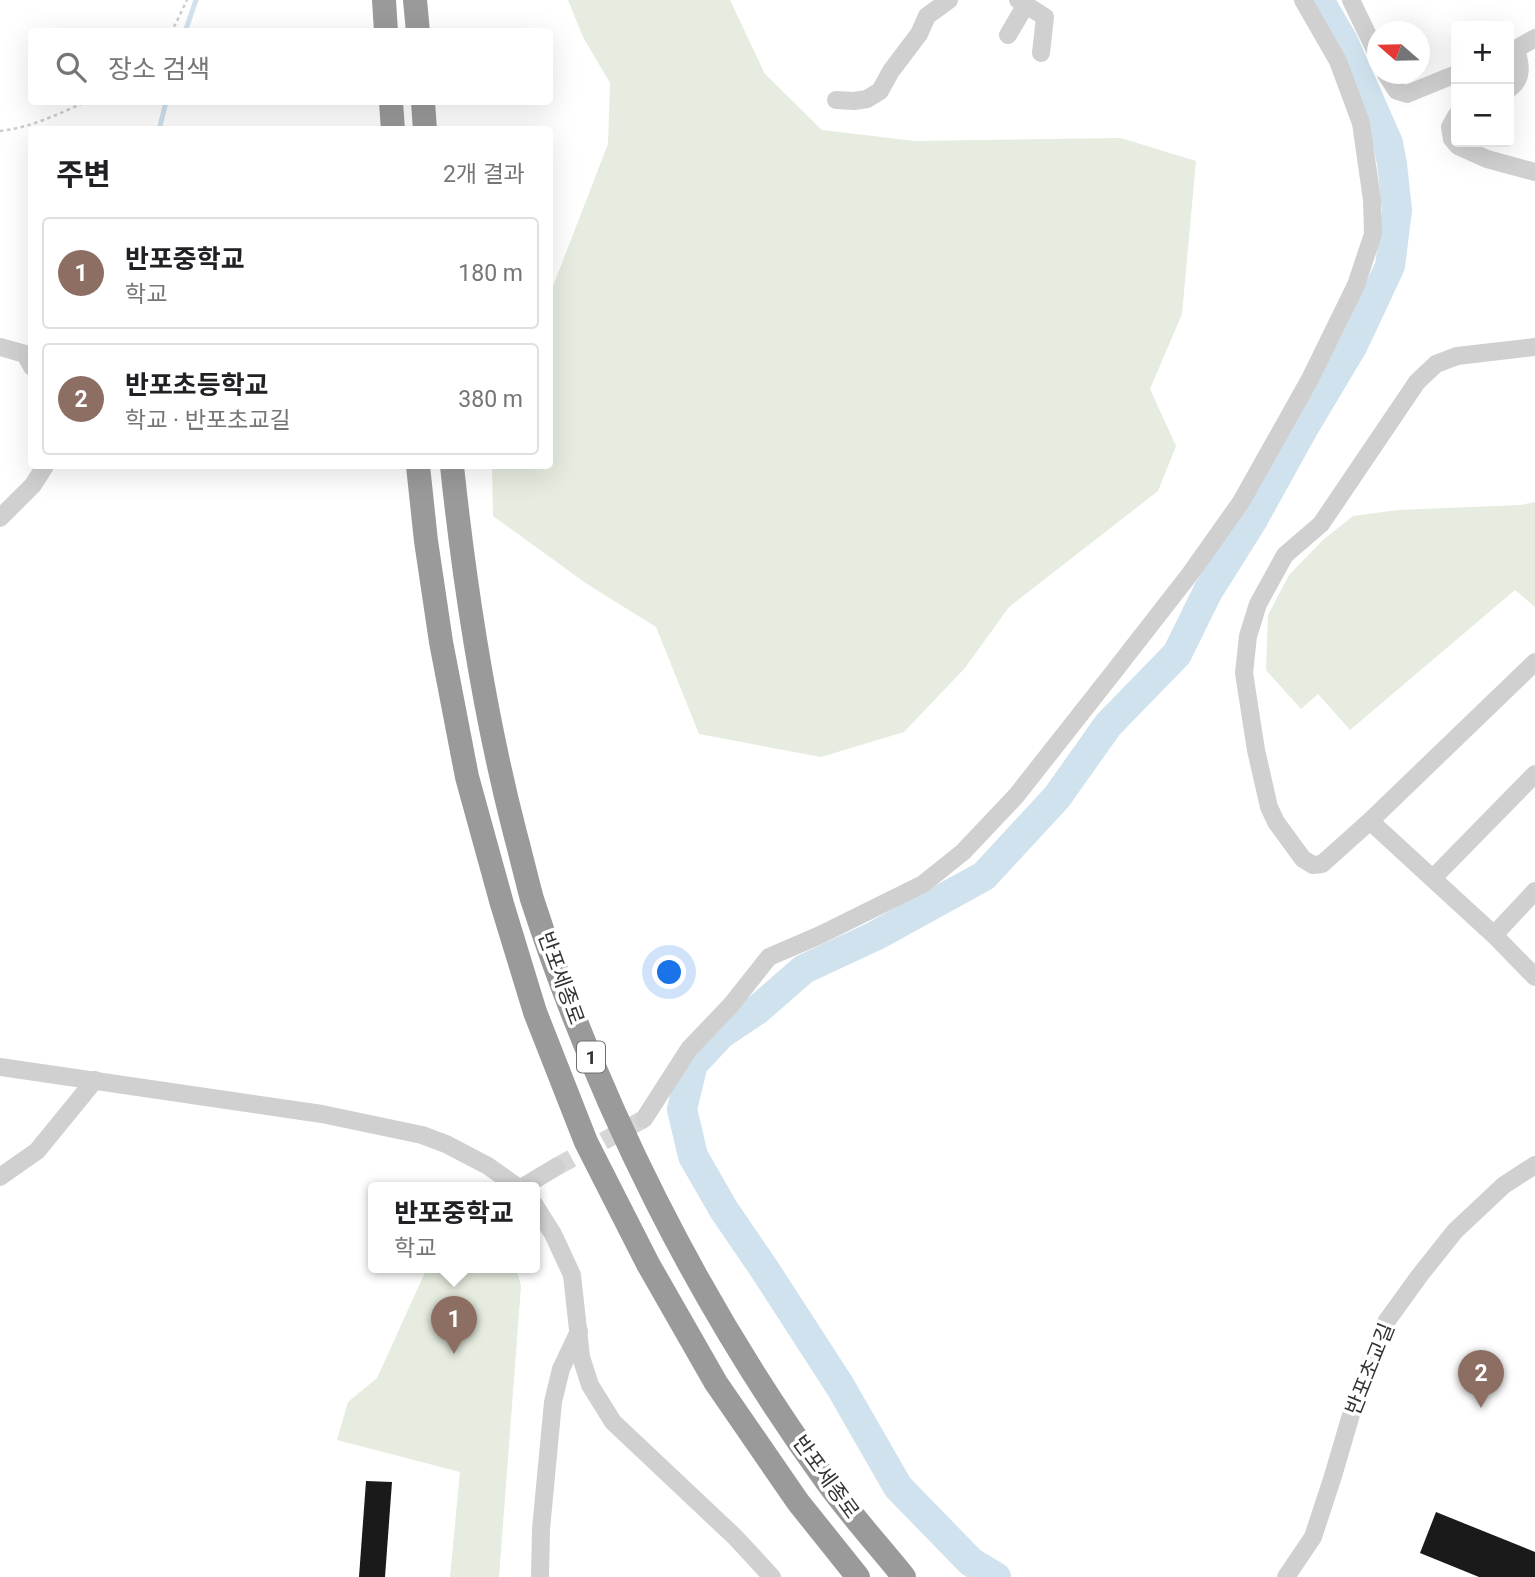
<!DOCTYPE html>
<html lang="ko">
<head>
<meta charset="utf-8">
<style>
	body { margin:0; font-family:Roboto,"Noto Sans KR",sans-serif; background:#f6f6f6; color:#202124 }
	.controls { position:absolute; right:21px; top:21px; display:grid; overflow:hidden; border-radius:7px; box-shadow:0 7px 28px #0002 }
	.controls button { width:63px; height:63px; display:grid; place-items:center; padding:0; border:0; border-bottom:2px solid #e0e0e0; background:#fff; color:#202124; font:35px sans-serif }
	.compass { position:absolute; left:1367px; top:21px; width:63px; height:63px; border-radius:50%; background:#fff; box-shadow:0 7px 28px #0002; rotate:290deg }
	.you { position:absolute; left:670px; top:973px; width:24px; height:24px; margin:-18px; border:5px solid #fff; border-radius:50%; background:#1a73e8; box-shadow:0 0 0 10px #1a73e833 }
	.badge { display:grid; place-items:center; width:46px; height:46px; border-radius:50%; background:#111827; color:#fff; font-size:23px; font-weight:700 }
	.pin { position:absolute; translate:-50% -58px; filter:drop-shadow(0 2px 4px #0008) }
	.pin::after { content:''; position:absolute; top:37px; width:24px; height:21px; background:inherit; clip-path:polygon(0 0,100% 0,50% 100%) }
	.popup { position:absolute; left:368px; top:1182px; width:172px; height:91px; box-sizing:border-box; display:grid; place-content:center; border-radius:7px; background:#fff; filter:drop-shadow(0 2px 5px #0005); font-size:23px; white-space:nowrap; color:#757577 }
	.popup b { font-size:26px; color:#202124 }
	.popup::after { content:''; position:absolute; left:50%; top:100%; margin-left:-14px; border:14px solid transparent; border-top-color:#fff }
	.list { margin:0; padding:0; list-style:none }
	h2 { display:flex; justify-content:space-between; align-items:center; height:91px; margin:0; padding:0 28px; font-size:30px }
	h2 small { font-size:23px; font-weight:400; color:#757577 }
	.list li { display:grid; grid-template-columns:46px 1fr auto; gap:21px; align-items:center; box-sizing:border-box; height:112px; margin:0 14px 14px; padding:0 14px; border:2px solid #e0e0e0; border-radius:7px }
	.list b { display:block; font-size:26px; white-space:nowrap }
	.list p { margin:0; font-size:23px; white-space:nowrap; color:#757577 }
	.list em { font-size:23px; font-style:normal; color:#757577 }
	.icon { flex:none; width:38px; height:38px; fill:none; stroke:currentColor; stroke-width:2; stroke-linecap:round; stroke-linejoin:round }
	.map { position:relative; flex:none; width:1535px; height:1577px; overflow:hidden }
	.search { position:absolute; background:#fff; box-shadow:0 7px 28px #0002; left:28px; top:28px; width:525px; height:77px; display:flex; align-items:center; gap:18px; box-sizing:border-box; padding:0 24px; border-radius:7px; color:#757577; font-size:26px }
	.panel { position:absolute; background:#fff; box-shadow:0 7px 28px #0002; left:28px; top:126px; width:525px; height:343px; border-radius:7px }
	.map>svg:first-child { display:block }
</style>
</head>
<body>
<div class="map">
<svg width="1535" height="1577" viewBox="0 0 1535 1577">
	<rect width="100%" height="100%" fill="#fff"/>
	<g fill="#e6ecdf">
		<path d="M568,0H730L765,74L822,130L915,141L1121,138L1196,161L1182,314L1150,389L1176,446L1158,491L1009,607L965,668L904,732L821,757L699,734L656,627L587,584L493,516L492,466H550V294L608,144L610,83L583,37Z"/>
		<path d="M1535,502V607L1515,590L1350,730L1318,694L1301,709L1266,670L1268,615L1289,575L1324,539L1353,516L1398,510L1521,505Z"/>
		<path d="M427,1268H516L521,1286L499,1577H450L460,1472L337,1440L348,1402L377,1378Z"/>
	</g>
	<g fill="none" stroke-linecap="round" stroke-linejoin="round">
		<g stroke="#cfe2ee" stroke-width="5">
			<path d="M185,32L196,0"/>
			<path d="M159,130L166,102"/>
		</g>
		<path stroke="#cfe2ee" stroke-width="30" d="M996,1577L971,1562L898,1487L840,1386L765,1270L724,1210L693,1156L682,1109L693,1064L721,1034L757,1010L804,969L875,936L984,876L1057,797L1108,725L1177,654L1208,591L1252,521L1304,427L1353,345L1390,266L1397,210L1392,164L1388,143L1343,41L1319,0"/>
	</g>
	<g fill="#1a1a1a">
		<path d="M366,1481L392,1482L385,1577H359Z"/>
		<path d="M1436,1512L1535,1552V1577H1479L1420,1553Z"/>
	</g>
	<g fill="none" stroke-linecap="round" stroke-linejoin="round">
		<path stroke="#d6d6d6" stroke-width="18" stroke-dasharray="18 9" stroke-linecap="butt" d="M556,1167L644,1119"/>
		<g stroke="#cdcdcd" stroke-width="2.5" stroke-dasharray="3.5 3.5" stroke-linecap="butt">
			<path d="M169,32L175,25L187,0"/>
			<path d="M0,131C29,128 59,114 85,102"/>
		</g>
		<g stroke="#d0d0d0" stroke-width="18">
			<path d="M1018,0L1045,17L1041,53"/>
			<path d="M1351,0L1378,56"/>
			<path d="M1008,35L1025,6"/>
			<path d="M1509,53L1535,38"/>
			<path d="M1386,74L1397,91L1407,94L1456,74"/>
			<path d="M1509,89C1523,79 1521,65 1516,50"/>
			<path d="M836,100L854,101L867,99L880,91L891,71L919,34L927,16L949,0"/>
			<path d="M1456,116L1450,127L1452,139L1458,146L1487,159L1535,172"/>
			<path d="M0,347L25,354L32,367"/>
			<path d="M0,518L33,485L45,466"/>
			<path d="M1535,662L1370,821L1322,864L1313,865L1303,859L1276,822L1269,807L1256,750L1244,673L1248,636L1258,604L1285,555L1321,524L1417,382L1436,364L1457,356L1535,347"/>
			<path d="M1370,821L1494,935L1535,977"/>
			<path d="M1433,878L1535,774"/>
			<path d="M1494,935L1535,891"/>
			<path d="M0,1067L322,1114L422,1135L446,1144L488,1166L519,1188"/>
			<path d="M644,1119L689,1049L731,1005L769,957L820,935L923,884L963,852L1016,796L1116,669L1190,574L1241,502L1310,379L1356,285L1373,234L1372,200L1361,123L1338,61L1303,0"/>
			<path d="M0,1177L37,1151L95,1080"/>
			<path d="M521,1188L556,1167"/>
			<path d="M534,1204L553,1234L572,1275L581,1357L590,1385L613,1422L735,1537L772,1577"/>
			<path d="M540,1577L541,1529L553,1402L561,1369L579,1331"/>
			<path d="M1286,1577L1313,1537L1333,1476L1353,1408L1386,1322L1420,1275L1455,1231L1504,1185L1535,1165"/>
		</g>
		<g stroke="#9a9a9a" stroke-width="24">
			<path d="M384,0L386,32"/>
			<path d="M415,0L418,32"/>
			<path d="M391,102L393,130"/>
			<path d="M423,102L425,130"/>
			<path d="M418,466L426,541L441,642L467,777L502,904L535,1012L586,1142L648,1264L716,1383L798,1502L858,1577"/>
			<path d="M452,466C465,589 484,713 515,833C521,855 526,877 532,899C599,1106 699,1305 827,1482C851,1515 878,1545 904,1577"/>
		</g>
	</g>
	<g text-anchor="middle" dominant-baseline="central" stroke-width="7" stroke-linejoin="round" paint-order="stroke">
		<rect fill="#fff" stroke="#707070" stroke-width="2" x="577" y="1041.5" width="28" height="31" rx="5"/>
		<g font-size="19" font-weight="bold" fill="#333">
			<text x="591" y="1057">1</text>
		</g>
		<g font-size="21" fill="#333" stroke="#fff">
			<text transform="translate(561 978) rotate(70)">반포세종로</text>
			<text transform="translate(1370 1369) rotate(-68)">반포초교길</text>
			<text transform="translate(826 1477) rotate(54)">반포세종로</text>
		</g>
	</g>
</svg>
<div class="controls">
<button>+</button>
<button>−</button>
</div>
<svg class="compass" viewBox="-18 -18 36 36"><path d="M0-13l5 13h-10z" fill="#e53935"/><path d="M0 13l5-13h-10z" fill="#757577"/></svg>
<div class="you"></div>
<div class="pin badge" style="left:454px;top:1354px;background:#8d6e63">1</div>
<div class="popup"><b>반포중학교</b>학교</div>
<div class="pin badge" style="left:1481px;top:1408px;background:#8d6e63">2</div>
<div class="search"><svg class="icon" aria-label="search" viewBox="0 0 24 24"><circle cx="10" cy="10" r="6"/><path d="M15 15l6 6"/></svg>장소 검색</div>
<section class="panel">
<h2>주변<small>2개 결과</small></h2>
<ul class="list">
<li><span class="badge" style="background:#8d6e63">1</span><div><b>반포중학교</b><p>학교</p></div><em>180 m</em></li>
<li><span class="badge" style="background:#8d6e63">2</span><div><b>반포초등학교</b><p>학교 · 반포초교길</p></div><em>380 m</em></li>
</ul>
</section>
</div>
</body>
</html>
